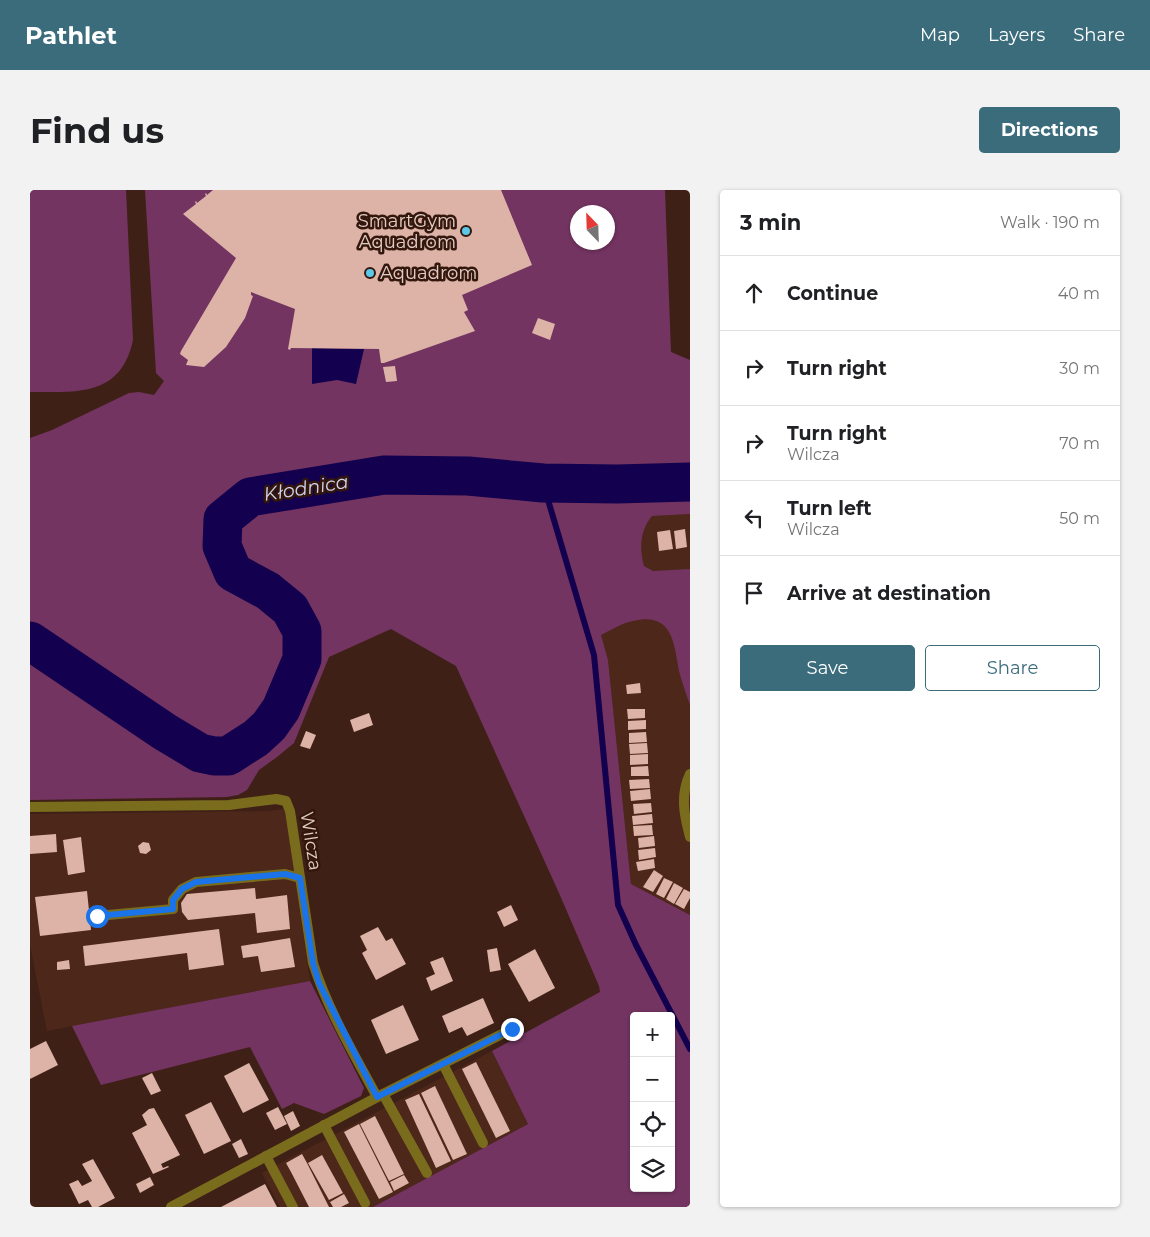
<!DOCTYPE html>
<html lang="en">
<head>
<meta charset="utf-8">
<style>
	body { margin:0; font-family:Montserrat,sans-serif; background:#f2f2f2; color:#202124 }
	.controls { position:absolute; right:15px; bottom:15px; display:grid; overflow:hidden; border-radius:5px; box-shadow:0 1px 4px #0004 }
	.controls button { width:45px; height:45px; display:grid; place-items:center; padding:0; border:0; border-bottom:1px solid #e0e0e0; background:#fff; color:#202124; font:25px sans-serif }
	.compass { position:absolute; left:540px; top:15px; width:45px; height:45px; border-radius:50%; background:#fff; box-shadow:0 1px 4px #0004; rotate:337deg }
	.stop { position:absolute; width:15px; height:15px; margin:-11px; border:4px solid #1a73e8; border-radius:50%; background:#fff }
	.stop.end { background:#1a73e8; border-color:#fff; box-shadow:0 1px 5px #0008 }
	.list { margin:0; padding:0; list-style:none }
	h2 { display:flex; justify-content:space-between; align-items:center; height:65px; margin:0; padding:0 20px; font-size:21px }
	h2 small { font-size:16px; font-weight:400; color:#757577 }
	.list li { display:grid; grid-template-columns:32px 1fr auto; gap:15px; align-items:center; box-sizing:border-box; height:75px; padding:0 20px; border-top:1px solid #e0e0e0 }
	.list b { display:block; font-size:19px; white-space:nowrap }
	.list p { margin:0; font-size:16px; white-space:nowrap; color:#757577 }
	.list em { font-size:16px; font-style:normal; color:#757577 }
	.actions { display:flex; gap:10px; padding:15px 20px }
	.actions a { flex:1; padding:11px 0; border:1px solid #3b6c7c; border-radius:5px; text-align:center; font-size:18px; color:#3b6c7c }
	.actions .main { background:#3b6c7c; color:#fff }
	.icon { flex:none; width:28px; height:28px; fill:none; stroke:currentColor; stroke-width:2; stroke-linecap:round; stroke-linejoin:round }
	.map { position:relative; flex:none; width:660px; height:1017px; overflow:hidden; border-radius:5px }
	header { display:flex; align-items:center; gap:30px; box-sizing:border-box; height:70px; padding:0 25px; background:#3b6c7c; color:#fff }
	header strong { font-size:24px }
	nav { display:flex; gap:28px; margin-inline-start:auto; font-size:18px }
	.intro { display:flex; align-items:center; justify-content:space-between; box-sizing:border-box; height:120px; padding:0 30px }
	h1 { margin:0; font-size:35px }
	.button { padding:12px 22px; border-radius:5px; background:#3b6c7c; color:#fff; font-size:18px; font-weight:700 }
	main { display:flex; gap:30px; padding:0 30px }
	aside { flex:1; background:#fff; border-radius:5px; box-shadow:0 1px 4px #0004 }
	.map>svg:first-child { display:block }
</style>
</head>
<body>
<header>
<strong>Pathlet</strong>
<nav><a>Map</a><a>Layers</a><a>Share</a></nav>
</header>
<div class="intro"><h1>Find us</h1><a class="button">Directions</a></div>
<main>
<div class="map">
<svg width="660" height="1017" viewBox="0 0 660 1017">
	<rect width="100%" height="100%" fill="#3f2016"/>
	<g fill="#4d271a">
		<path d="M660,324V725L601,694L578,470L538,330Z"/>
		<path d="M255,619L280,791L17,841L0,755V624L237,621Z"/>
		<path d="M462,861L498,934L343,1017H250L232,983Z"/>
	</g>
	<g fill="#733461" fill-rule="evenodd">
		<path d="M0,0H96L103,150C91,207 47,202 0,202Z"/>
		<path d="M115,0H635L641,162L660,170V290L585,292L513,291L439,284L354,283L220,306L192,329L191,356L203,384L237,403L260,421L270,442V469L250,519L239,535L225,547L198,564H184L171,561L135,538L0,444V248L22,240L99,203L109,202L124,205L134,191L126,183ZM548,22H578V52H548Z"/>
		<path d="M354,287L439,289L515,295L660,294V324L622,326C610,340 609,358 614,376L623,381L660,379V515C656,504 652,492 649,481C644,452 642,422 603,431C592,433 581,440 571,445L578,470L601,694L660,725V1017H343L498,934L462,861L570,802L569,796L529,703L426,476L361,439L299,467L264,553L247,567L229,580L217,600L208,605L197,607L0,610V457L134,544L169,565L184,568L199,567L214,558L228,549L241,536L252,519L273,469V441L262,418L239,399L204,380L194,356L195,330L221,308ZM604,826H641V998H604Z"/>
		<path d="M280,791L334,898L331,906L294,924L264,913L252,919L220,857L71,895L42,836Z"/>
	</g>
	<path fill="#13004e" d="M282,158L334,159L326,194L307,190L282,194Z"/>
	<g fill="none" stroke-linecap="round" stroke-linejoin="round">
		<path stroke="#13004e" stroke-width="6" d="M513,293L564,465L588,715L606,755L660,859"/>
		<path stroke="#13004e" stroke-width="39" d="M0,451L135,542L170,563L184,566H198L226,548L239,536L251,519L272,469V441L260,419L238,401L203,382L192,356L193,329L220,307L354,285L438,286L513,293L587,294L660,292"/>
	</g>
	<g fill="#dcb3a6">
		<path d="M183,0H471L502,75L432,105L438,120L434,122L445,141L354,173H351L349,159L261,158L260,160L258,159L265,119L221,102V105L223,106L215,128L196,157L174,177L156,175L158,170L150,164L151,161L206,68L153,24L166,14L165,12L166,11L167,13L176,6L175,4L176,3L177,5Z"/>
		<path d="M508,128L525,134L520,150L502,143Z"/>
		<path d="M365,176L367,191L356,192L353,177Z"/>
		<path d="M655,339L657,357L646,359L644,341Z"/>
		<path d="M640,340L643,359L629,361L627,342Z"/>
		<path d="M610,493L611,503L597,504L596,495Z"/>
		<path d="M597,519H615V528L598,529Z"/>
		<path d="M339,523L343,535L324,542L320,530Z"/>
		<path d="M616,530V539L598,540V531Z"/>
		<path d="M276,541L286,545L280,559L270,556Z"/>
		<path d="M616,542L617,552L599,553V543Z"/>
		<path d="M617,553L618,563L600,564L599,554Z"/>
		<path d="M618,564V574L600,575V565Z"/>
		<path d="M618,576L619,586H601V577Z"/>
		<path d="M619,589L620,598L600,599L599,590Z"/>
		<path d="M620,599L621,609L601,611L600,601Z"/>
		<path d="M621,613L622,622L604,624L603,614Z"/>
		<path d="M622,624L623,633L603,635L602,626Z"/>
		<path d="M622,635L623,645L604,646L603,636Z"/>
		<path d="M26,644L27,662L0,664V646Z"/>
		<path d="M624,646L625,656L609,658L608,648Z"/>
		<path d="M51,647L55,682L38,685L33,650Z"/>
		<path d="M113,652L119,653L121,660L116,664L110,663L108,656Z"/>
		<path d="M625,658L626,667L609,670L608,660Z"/>
		<path d="M624,669L625,678L608,681L606,672Z"/>
		<path d="M624,680L633,686L623,702L613,697Z"/>
		<path d="M634,688L643,692L634,708L626,704Z"/>
		<path d="M644,693L653,698L644,714L636,709Z"/>
		<path d="M225,698L226,709L257,705L260,739L227,743L225,723L158,730L152,722L151,713L157,704Z"/>
		<path d="M654,699L660,702V708L654,719L645,714Z"/>
		<path d="M57,701L61,740L10,746L5,707Z"/>
		<path d="M481,715L488,730L474,737L467,722Z"/>
		<path d="M348,737L356,751L362,748L376,774L346,790L332,763L337,760L330,746Z"/>
		<path d="M189,739L194,775L159,780L157,763L55,776L53,756Z"/>
		<path d="M260,748L265,777L231,782L228,766L213,768L211,756Z"/>
		<path d="M467,758L471,780L460,782L457,760Z"/>
		<path d="M505,759L525,798L499,812L478,774Z"/>
		<path d="M413,767L423,791L401,801L396,788L405,784L400,772Z"/>
		<path d="M39,770L40,779L27,780V772Z"/>
		<path d="M453,808L464,833L437,846L432,837L419,843L412,826Z"/>
		<path d="M373,815L389,850L356,864L341,830Z"/>
		<path d="M16,851L28,875L0,889V859Z"/>
		<path d="M446,872L480,941L466,948L432,879Z"/>
		<path d="M219,873L239,910L213,923L194,886Z"/>
		<path d="M122,883L131,901L121,905L112,888Z"/>
		<path d="M405,896L437,964L423,970L391,903Z"/>
		<path d="M389,904L421,971L406,978L375,910Z"/>
		<path d="M181,912L201,951L174,964L155,925Z"/>
		<path d="M248,917L257,934L245,940L236,923Z"/>
		<path d="M124,918L150,965L131,974L133,978L138,976L139,977L123,984L102,943L117,935L112,925L119,919Z"/>
		<path d="M263,921L270,936L261,941L254,926Z"/>
		<path d="M345,926L374,984L359,991L330,934Z"/>
		<path d="M329,934L363,1002L349,1009L314,942Z"/>
		<path d="M211,949L218,964L209,968L202,954Z"/>
		<path d="M272,964L277,973L299,1017H279L261,982L256,973Z"/>
		<path d="M292,965L313,1003L299,1010L278,973Z"/>
		<path d="M63,969L85,1008L68,1017H62L58,1010L49,1014L39,994L48,990L52,996L62,991L52,974Z"/>
		<path d="M374,985L379,993L364,1001L360,992Z"/>
		<path d="M120,987L124,995L110,1003L106,994Z"/>
		<path d="M235,994L247,1017H191Z"/>
		<path d="M314,1004L319,1013L311,1017H303L300,1012Z"/>
	</g>
	<g fill="none" stroke-linecap="round" stroke-linejoin="round">
		<g stroke="#796c1d" stroke-width="10">
			<path d="M660,584C650,605 654,625 660,647"/>
			<path d="M67,726L143,719V710L152,699L166,692L255,684L270,688"/>
			<path d="M413,874L453,953"/>
			<path d="M353,904L397,983"/>
			<path d="M294,935L335,1013"/>
			<path d="M236,966L263,1017"/>
		</g>
		<g stroke="#796c1d" stroke-width="10">
			<path d="M0,617L199,615L246,609L256,611L260,621L283,773C298,820 324,864 347,907"/>
			<path d="M141,1017L353,904L482,839"/>
		</g>
	</g>
	<g fill="none" stroke-linecap="round" stroke-linejoin="round">
		<path stroke="#1a73e8" stroke-width="6" d="M67,726L143,719V710L152,699L166,692L255,684L270,688L283,773L289,793L347,907L482,839"/>
	</g>
	<g fill="#5bc8e7" stroke="#34170c" stroke-width="2">
		<circle cx="436" cy="41" r="5"/>
		<circle cx="340" cy="83" r="5"/>
	</g>
	<g text-anchor="middle" dominant-baseline="central" stroke-width="5" stroke-linejoin="round" paint-order="stroke">
		<g font-size="18" fill="#e1ccc5" stroke="#34170c" text-anchor="end">
			<text x="426" y="31">SmartGym<tspan x="426" dy="21">Aquadrom</tspan></text>
			<text x="350" y="83" text-anchor="start">Aquadrom</text>
		</g>
		<g font-size="18" fill="#e1ccc5" stroke="#34170c">
			<text transform="translate(281 651) rotate(81)">Wilcza</text>
		</g>
		<g font-size="19" font-style="italic" fill="#d0d3ee" stroke="#34170c">
			<text transform="translate(276 298) rotate(-9)">Kłodnica</text>
		</g>
	</g>
</svg>
<div class="controls">
<button>+</button>
<button>−</button>
<button><svg class="icon" aria-label="locate" viewBox="0 0 24 24"><circle cx="12" cy="12" r="6"/><path d="M12 2v4M12 18v4M2 12h4M18 12h4"/></svg></button>
<button><svg class="icon" aria-label="layers" viewBox="0 0 24 24"><path d="M12 4l9 5-9 5-9-5zM3 14l9 5 9-5"/></svg></button>
</div>
<svg class="compass" viewBox="-18 -18 36 36"><path d="M0-13l5 13h-10z" fill="#e53935"/><path d="M0 13l5-13h-10z" fill="#757577"/></svg>
<div class="stop" style="left:67px;top:726px"></div>
<div class="stop end" style="left:482px;top:839px"></div>
</div>
<aside>
<h2>3 min<small>Walk · 190 m</small></h2>
<ul class="list">
<li><svg class="icon" aria-label="ahead" viewBox="0 0 24 24"><path d="M12 20V5M6 11l6-6 6 6"/></svg><div><b>Continue</b></div><em>40 m</em></li>
<li><svg class="icon" aria-label="right" viewBox="0 0 24 24"><path d="M7 20v-9h11M14 6l5 5-5 5"/></svg><div><b>Turn right</b></div><em>30 m</em></li>
<li><svg class="icon" aria-label="right" viewBox="0 0 24 24"><path d="M7 20v-9h11M14 6l5 5-5 5"/></svg><div><b>Turn right</b><p>Wilcza</p></div><em>70 m</em></li>
<li><svg class="icon" aria-label="left" viewBox="0 0 24 24"><path d="M17 20v-9H6M10 6l-5 5 5 5"/></svg><div><b>Turn left</b><p>Wilcza</p></div><em>50 m</em></li>
<li><svg class="icon" aria-label="arrive" viewBox="0 0 24 24"><path d="M6 21V4h12l-3 4 3 4H6"/></svg><div><b>Arrive at destination</b></div></li>
</ul>
<div class="actions"><a class="main">Save</a><a>Share</a></div>
</aside>
</main>
</body>
</html>
